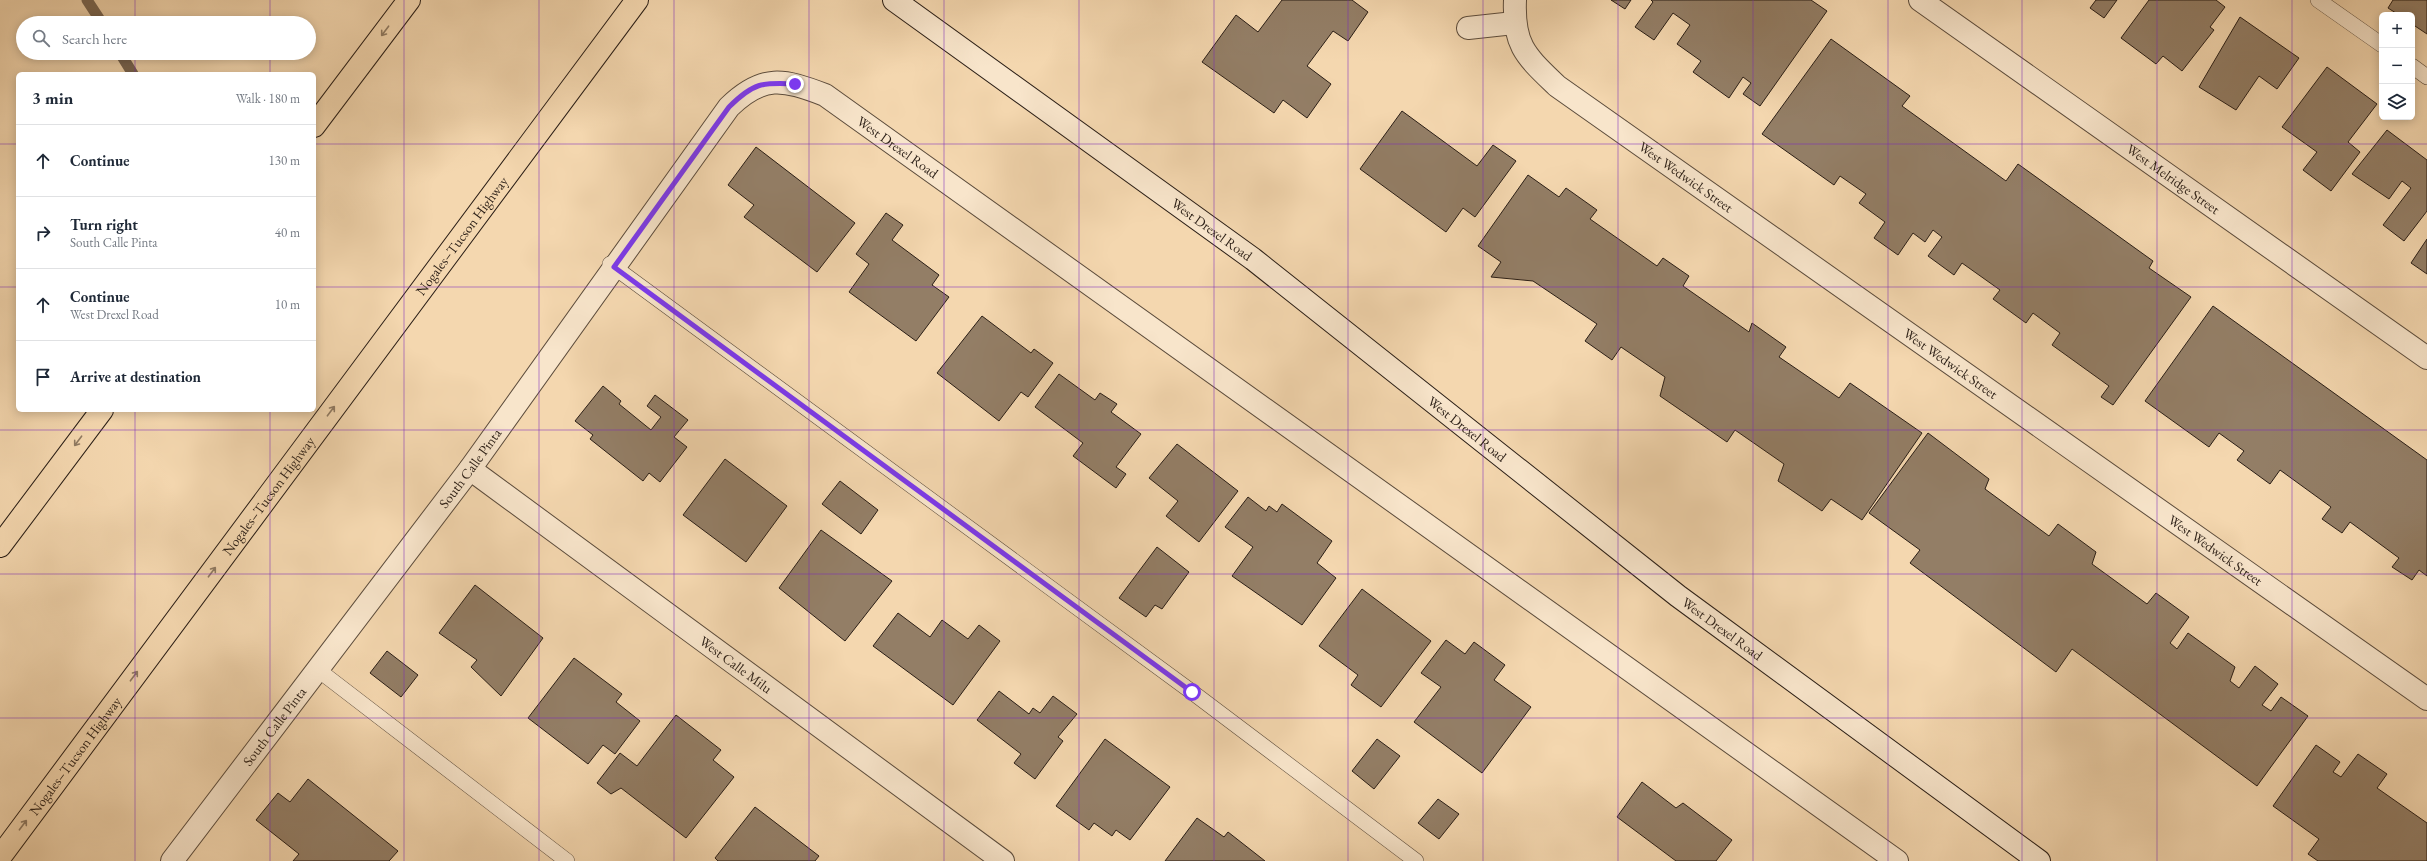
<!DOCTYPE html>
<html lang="en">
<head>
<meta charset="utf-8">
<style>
	body { margin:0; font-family:"EB Garamond",serif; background:#f2f2f3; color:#1f2937 }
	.controls { position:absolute; right:12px; top:12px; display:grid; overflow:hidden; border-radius:6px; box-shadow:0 2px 10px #0003 }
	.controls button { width:36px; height:36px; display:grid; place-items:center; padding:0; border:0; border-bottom:1px solid #e0e1e3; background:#fff; color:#1f2937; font:20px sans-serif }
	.stop { position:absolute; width:12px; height:12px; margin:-9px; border:3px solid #7c3aed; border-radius:50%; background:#fff }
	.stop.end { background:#7c3aed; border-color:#fff; box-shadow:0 1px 4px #0008 }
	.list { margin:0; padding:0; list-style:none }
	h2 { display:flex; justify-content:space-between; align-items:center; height:52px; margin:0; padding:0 16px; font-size:17px }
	h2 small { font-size:13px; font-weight:400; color:#747a83 }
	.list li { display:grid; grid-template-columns:26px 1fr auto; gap:12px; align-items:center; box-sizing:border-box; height:72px; padding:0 16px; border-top:1px solid #e0e1e3 }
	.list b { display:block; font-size:15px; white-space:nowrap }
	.list p { margin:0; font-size:13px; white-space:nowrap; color:#747a83 }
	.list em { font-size:13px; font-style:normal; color:#747a83 }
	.icon { flex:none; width:22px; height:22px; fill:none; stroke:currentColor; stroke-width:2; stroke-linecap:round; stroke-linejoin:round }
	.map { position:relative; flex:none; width:2427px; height:861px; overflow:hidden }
	.search { position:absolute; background:#fff; box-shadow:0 2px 10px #0003; left:16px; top:16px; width:300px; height:44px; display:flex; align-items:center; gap:10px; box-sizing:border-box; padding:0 14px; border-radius:22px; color:#747a83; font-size:15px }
	.panel { position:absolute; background:#fff; box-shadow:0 2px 10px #0003; left:16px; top:72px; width:300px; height:340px; border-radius:6px }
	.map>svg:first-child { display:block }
</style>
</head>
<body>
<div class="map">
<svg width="2427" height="861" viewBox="0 0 2427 861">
	<rect width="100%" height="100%" fill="#f4d7af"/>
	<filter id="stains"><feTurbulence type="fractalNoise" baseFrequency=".005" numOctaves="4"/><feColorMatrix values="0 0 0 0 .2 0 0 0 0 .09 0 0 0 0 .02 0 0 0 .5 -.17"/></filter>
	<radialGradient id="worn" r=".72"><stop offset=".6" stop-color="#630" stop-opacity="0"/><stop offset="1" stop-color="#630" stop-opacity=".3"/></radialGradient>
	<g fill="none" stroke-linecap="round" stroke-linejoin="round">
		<g stroke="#7a6753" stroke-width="11">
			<path d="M87,0L102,23"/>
			<path d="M120,53L133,74"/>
		</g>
	</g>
	<g fill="#937e66" stroke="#2a1e16">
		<path d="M1282,0H1352L1368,12L1348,41L1333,31L1307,66L1331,84L1307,118L1283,100L1274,113L1202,62L1236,15L1258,32Z"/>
		<path d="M1611,0H1631L1625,9Z"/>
		<path d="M1651,0H1811L1827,11L1760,106L1743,94L1751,83L1743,77L1729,98L1693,72L1701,61L1677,44L1690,25L1673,13L1654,40L1635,27L1653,2Z"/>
		<path d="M2096,0H2117L2104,18L2090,8Z"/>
		<path d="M2149,0H2216L2225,7L2210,27L2214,30L2182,71L2163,56L2156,64L2121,38Z"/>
		<path d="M2393,0H2427V34L2412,24V15H2399L2388,8Z"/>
		<path d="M2240,17L2299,58L2277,89L2259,76L2236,110L2199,87Z"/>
		<path d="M1831,39L1910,96L1902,106L2006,181L2018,164L2153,261L2149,268L2191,297L2113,405L2101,397L2109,386L2052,345L2060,333L2033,313L2026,323L1993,299L2000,290L1962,263L1954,275L1928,256L1942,237L1933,230L1925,242L1913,233L1898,255L1874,238L1885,222L1859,203L1866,194L1840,176L1834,185L1762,134Z"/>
		<path d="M2327,67L2377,104L2348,142L2360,152L2331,191L2303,170L2317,152L2282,127Z"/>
		<path d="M1402,111L1477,166L1493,145L1516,161L1475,217L1463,208L1446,232L1360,169Z"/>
		<path d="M2387,130L2427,160V211L2404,241L2383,225L2411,188L2402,181L2389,199L2352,174Z"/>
		<path d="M756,147L855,223L817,272L744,217L754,205L728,185Z"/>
		<path d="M1528,175L1559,197L1566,188L1597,210L1590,219L1657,266L1663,258L1689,276L1683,286L1749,332L1752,323L1786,347L1779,357L1839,398L1850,383L1922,433L1862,520L1831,499L1822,511L1778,481L1784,464L1735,430L1727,442L1660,396L1665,377L1621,347L1612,360L1585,341L1597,324L1533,281L1491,277L1501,262L1478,246Z"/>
		<path d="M886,213L903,225L892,240L939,275L932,285L949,297L916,341L849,292L869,264L856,254Z"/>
		<path d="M2427,239V274L2411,263Z"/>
		<path d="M2213,306L2427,460V576L2419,570L2412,580L2392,567L2399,558L2350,522L2342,533L2322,519L2331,507L2280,470L2270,484L2237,460L2244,451L2219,433L2209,447L2145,401Z"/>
		<path d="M982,316L1031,353L1034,349L1053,363L1028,397L1021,392L999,421L937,373Z"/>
		<path d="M1059,374L1095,400L1100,393L1117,404L1111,412L1141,434L1116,467L1126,474L1116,488L1073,456L1083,443L1035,407Z"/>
		<path d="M603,386L621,401L619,404L651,430L661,417L647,406L655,395L688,420L674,437L687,447L660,482L649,473L643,481L590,439L593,435L575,421Z"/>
		<path d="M1928,433L1989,479L1985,489L2049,536L2058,524L2096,552L2092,564L2147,604L2156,593L2189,617L2170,643L2177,649L2188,633L2235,667L2230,681L2239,688L2255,666L2278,684L2262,705L2271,711L2281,697L2308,716L2257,786L2072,649L2056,672L1910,563L1920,550L1869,513Z"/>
		<path d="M1177,444L1238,491L1199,542L1166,516L1178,501L1149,478Z"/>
		<path d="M725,459L787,506L746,562L683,515Z"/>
		<path d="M840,481L878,510L861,534L822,504Z"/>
		<path d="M1248,497L1266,511L1269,506L1277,512L1282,504L1332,541L1317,563L1336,578L1302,625L1232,576L1253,547L1225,527Z"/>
		<path d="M821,530L892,581L845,641L779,588Z"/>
		<path d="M1157,547L1189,572L1162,609L1155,605L1146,617L1119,598Z"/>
		<path d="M475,585L543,638L501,696L471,667L477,660L439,633Z"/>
		<path d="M1362,589L1431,641L1381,707L1351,685L1358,675L1319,646Z"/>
		<path d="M898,613L930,637L942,620L968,639L979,625L1000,641L953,705L873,646Z"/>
		<path d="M1446,640L1465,654L1474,642L1505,665L1494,680L1531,707L1482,773L1414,722L1441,687L1421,673Z"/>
		<path d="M387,651L418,675L401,697L370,673Z"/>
		<path d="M574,658L622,694L616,702L640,721L615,754L603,745L588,764L528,718Z"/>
		<path d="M999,691L1029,714L1033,708L1040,713L1053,696L1077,714L1058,737L1063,741L1035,779L1014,763L1021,754L977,720Z"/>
		<path d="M676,715L721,750L713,760L734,777L686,838L621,788L611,794L597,783L620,753L637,766Z"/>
		<path d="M1105,739L1170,787L1130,840L1116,830L1112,836L1094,823L1089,830L1056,806Z"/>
		<path d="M1377,739L1400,756L1374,789L1352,771Z"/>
		<path d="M2316,745L2340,762L2333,772L2341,777L2358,754L2387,774L2377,788L2427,823V861H2318L2308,854L2319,839L2273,806Z"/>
		<path d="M308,779L398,851L389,861H293L299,854L256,820L278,793L290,802Z"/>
		<path d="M1642,782L1676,808L1683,803L1732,840L1716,861H1676L1617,817Z"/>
		<path d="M1438,799L1459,814L1439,839L1418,823Z"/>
		<path d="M755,807L819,856L815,861H718L715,858Z"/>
		<path d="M1197,818L1224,837L1228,832L1265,861H1165Z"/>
	</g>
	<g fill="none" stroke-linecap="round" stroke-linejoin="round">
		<defs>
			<g id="lane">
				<path d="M2318,0L2382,45"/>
				<path d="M2412,66L2427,77"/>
				<path d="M610,264L1192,692L1416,861"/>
				<path d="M317,669L567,861"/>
			</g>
			<g id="street">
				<path id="s1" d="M1515,0C1513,46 1526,56 1557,86L2427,699"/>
				<path id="s2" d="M1920,0L2427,358"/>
				<path d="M1468,28L1514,23"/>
				<path id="s3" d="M470,469L1003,861"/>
				<path id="s4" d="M172,861L470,469L729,107C763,74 783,79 825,95L1897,861"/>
			</g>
			<g id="secondary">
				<path id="s5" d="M894,0L1253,259L1678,596L2039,861"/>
			</g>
			<g id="highway">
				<path d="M314,126L409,0"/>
				<path d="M0,546L102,410"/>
				<path id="s6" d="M0,857L637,0"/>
			</g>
		</defs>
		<use href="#lane" stroke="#5c4c3c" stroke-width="16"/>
		<use href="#street" stroke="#5c4c3c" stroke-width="24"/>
		<use href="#secondary" stroke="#2a1e16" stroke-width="24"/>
		<use href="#highway" stroke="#2a1e16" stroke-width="24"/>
		<use href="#lane" stroke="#f8e5cb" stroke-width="15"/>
		<use href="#street" stroke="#f8e5cb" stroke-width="22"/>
		<use href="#secondary" stroke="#f8e5cb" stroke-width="22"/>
		<use href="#highway" stroke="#f4d7af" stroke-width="22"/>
	</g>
	<defs><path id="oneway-shaft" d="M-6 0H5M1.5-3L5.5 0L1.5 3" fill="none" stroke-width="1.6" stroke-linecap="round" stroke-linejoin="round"/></defs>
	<g stroke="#8f7a62">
		<use href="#oneway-shaft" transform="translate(385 31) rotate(127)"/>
		<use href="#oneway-shaft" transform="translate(331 411) rotate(-53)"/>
		<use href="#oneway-shaft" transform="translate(78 441) rotate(127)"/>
		<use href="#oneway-shaft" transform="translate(212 572) rotate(-53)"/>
		<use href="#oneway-shaft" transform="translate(134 676) rotate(-53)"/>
		<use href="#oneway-shaft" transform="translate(23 825) rotate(-53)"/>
	</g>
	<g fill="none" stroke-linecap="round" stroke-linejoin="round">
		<path stroke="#7c3aed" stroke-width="5" d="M795,84C762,82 753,83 729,107L614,267L1192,692"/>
	</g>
	<path fill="none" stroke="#7b2cbf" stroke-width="1" stroke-opacity="0.55" d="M135,0V23M270,0V23M404,0V861M539,0V861M674,0V861M809,0V861M944,0V861M1079,0V861M1214,0V861M1348,0V861M1483,0V861M1618,0V861M1753,0V861M1888,0V861M2022,0V861M2157,0V861M2292,0V861M135,53V74M270,53V74M0,144H18M314,144H2427M0,287H18M314,287H2427M135,410V861M270,410V861M0,430H2427M0,574H2427M0,718H2427"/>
	<g text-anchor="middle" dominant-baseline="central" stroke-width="3.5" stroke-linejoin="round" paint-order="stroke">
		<g font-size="14" fill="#2a1e16" stroke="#f8e5cb">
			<text stroke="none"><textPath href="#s4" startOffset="1132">West Drexel Road</textPath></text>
			<text stroke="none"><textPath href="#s1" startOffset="258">West Wedwick Street</textPath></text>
			<text stroke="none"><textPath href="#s2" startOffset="310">West Melridge Street</textPath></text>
			<text stroke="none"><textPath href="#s5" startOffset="392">West Drexel Road</textPath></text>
			<text stroke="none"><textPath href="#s6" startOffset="774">Nogales–Tucson Highway</textPath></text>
			<text stroke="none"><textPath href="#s1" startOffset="582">West Wedwick Street</textPath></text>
			<text stroke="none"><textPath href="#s5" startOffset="716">West Drexel Road</textPath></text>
			<text stroke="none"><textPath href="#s4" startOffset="493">South Calle Pinta</textPath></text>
			<text stroke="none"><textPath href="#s6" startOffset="450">Nogales–Tucson Highway</textPath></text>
			<text stroke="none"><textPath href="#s1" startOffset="906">West Wedwick Street</textPath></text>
			<text stroke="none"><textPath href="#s5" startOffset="1040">West Drexel Road</textPath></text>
			<text stroke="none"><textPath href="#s3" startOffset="330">West Calle Milu</textPath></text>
			<text stroke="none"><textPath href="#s4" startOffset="169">South Calle Pinta</textPath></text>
			<text stroke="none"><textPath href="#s6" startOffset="126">Nogales–Tucson Highway</textPath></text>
		</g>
	</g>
	<rect width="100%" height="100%" filter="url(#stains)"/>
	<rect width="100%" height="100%" fill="url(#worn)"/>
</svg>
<div class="controls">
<button>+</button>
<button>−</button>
<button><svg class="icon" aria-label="layers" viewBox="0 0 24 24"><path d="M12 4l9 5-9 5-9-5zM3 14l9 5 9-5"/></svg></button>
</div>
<div class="stop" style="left:1192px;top:692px"></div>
<div class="stop end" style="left:795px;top:84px"></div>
<div class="search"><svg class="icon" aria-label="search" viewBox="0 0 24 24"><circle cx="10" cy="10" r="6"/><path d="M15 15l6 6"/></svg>Search here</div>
<section class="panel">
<h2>3 min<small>Walk · 180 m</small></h2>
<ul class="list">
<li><svg class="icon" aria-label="ahead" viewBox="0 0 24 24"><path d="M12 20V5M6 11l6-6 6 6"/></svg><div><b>Continue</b></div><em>130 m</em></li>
<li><svg class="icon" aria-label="right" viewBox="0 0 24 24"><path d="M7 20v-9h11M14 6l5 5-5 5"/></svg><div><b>Turn right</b><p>South Calle Pinta</p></div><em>40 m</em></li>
<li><svg class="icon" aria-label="ahead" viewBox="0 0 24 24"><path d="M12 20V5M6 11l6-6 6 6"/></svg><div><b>Continue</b><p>West Drexel Road</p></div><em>10 m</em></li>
<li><svg class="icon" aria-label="arrive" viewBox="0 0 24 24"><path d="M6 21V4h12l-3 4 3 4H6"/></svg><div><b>Arrive at destination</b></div></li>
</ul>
</section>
</div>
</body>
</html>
